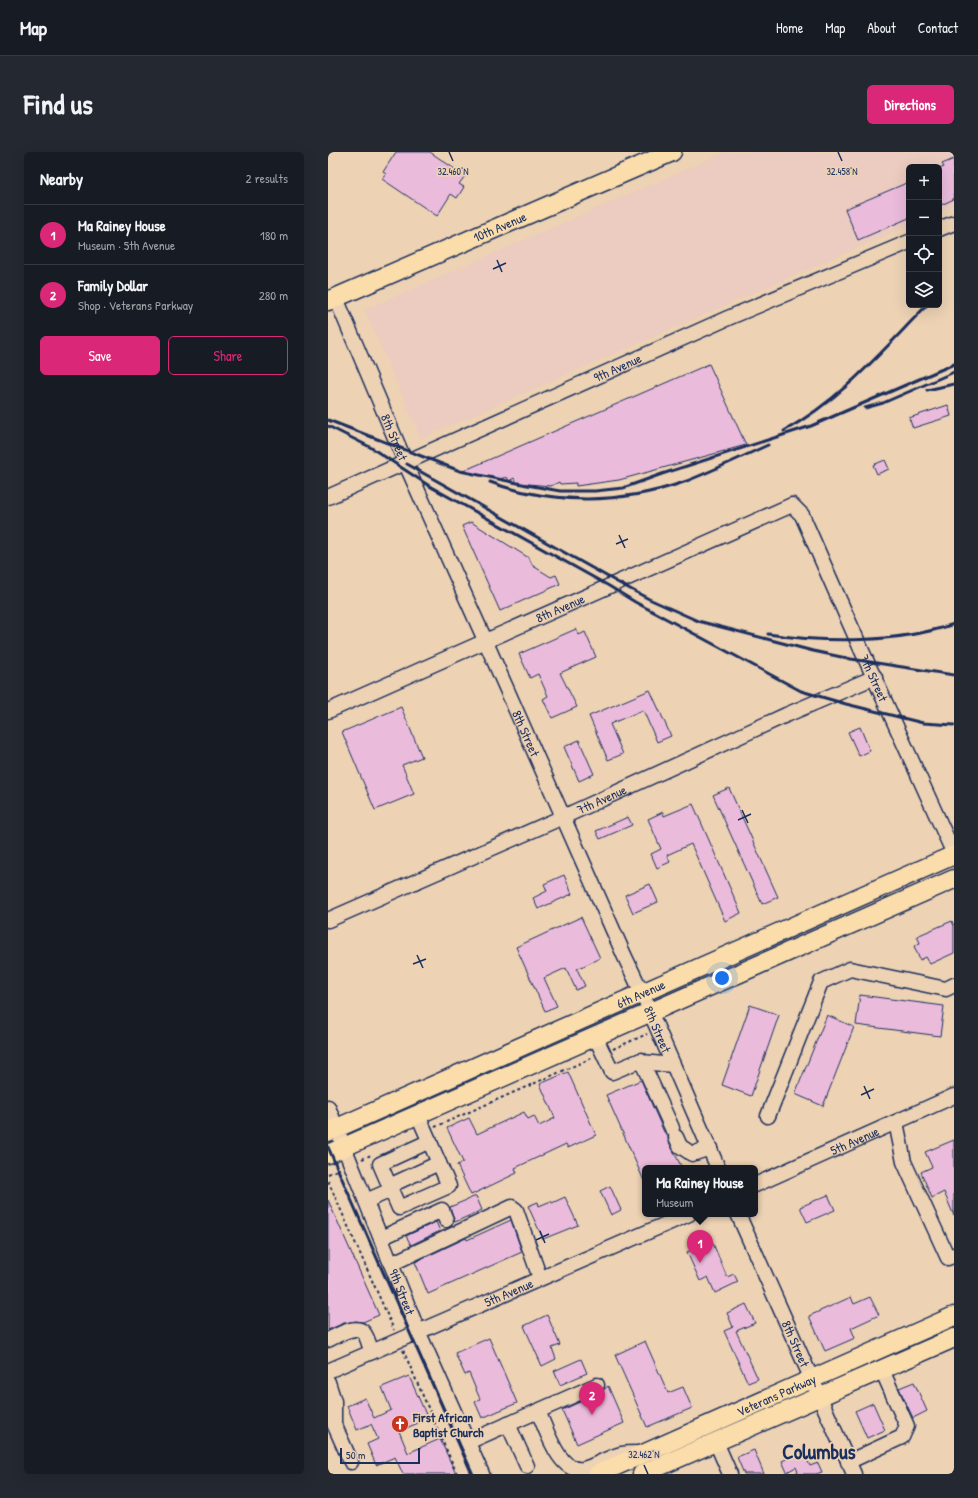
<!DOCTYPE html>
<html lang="en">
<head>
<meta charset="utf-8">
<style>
	body { margin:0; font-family:"Patrick Hand",sans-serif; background:#242831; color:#f1f3f6 }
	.controls { position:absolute; right:12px; top:12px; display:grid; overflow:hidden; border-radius:6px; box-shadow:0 4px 16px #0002 }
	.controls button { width:36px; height:36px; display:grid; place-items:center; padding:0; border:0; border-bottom:1px solid #363941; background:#171b24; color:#f1f3f6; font:20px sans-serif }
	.scale { position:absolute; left:12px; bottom:10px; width:80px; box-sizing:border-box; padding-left:4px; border:2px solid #1b2f5e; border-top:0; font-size:11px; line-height:14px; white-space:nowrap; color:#1b2f5e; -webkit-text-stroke:3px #edd2b4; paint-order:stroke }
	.you { position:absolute; left:394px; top:826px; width:14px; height:14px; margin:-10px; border:3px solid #fff; border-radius:50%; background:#1a73e8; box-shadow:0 0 0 6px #1a73e833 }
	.badge { display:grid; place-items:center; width:26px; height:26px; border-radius:50%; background:#db2777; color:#fff; font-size:13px; font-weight:700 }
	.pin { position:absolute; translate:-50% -33px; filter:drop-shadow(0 1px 2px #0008) }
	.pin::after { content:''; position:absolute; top:21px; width:14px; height:12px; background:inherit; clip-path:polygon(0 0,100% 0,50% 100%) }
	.popup { position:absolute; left:314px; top:1013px; width:116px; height:52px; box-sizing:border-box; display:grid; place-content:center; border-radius:6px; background:#171b24; filter:drop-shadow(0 1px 3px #0005); font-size:13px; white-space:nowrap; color:#9ea1a6 }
	.popup b { font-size:15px; color:#f1f3f6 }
	.popup::after { content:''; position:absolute; left:50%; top:100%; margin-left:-8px; border:8px solid transparent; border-top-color:#171b24 }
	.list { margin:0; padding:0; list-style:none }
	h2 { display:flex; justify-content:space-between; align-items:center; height:52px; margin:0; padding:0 16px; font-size:17px }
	h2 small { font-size:13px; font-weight:400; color:#9ea1a6 }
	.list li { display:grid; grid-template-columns:26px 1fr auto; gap:12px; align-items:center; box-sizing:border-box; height:60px; padding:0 16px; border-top:1px solid #363941 }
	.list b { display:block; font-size:15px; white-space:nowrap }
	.list p { margin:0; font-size:13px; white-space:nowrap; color:#9ea1a6 }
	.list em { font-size:13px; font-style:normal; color:#9ea1a6 }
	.actions { display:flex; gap:8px; padding:12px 16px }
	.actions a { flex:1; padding:9px 0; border:1px solid #db2777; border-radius:6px; text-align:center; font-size:14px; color:#db2777 }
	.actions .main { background:#db2777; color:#fff }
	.icon { flex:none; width:22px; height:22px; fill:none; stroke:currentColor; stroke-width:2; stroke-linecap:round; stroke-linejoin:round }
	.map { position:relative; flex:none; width:626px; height:1322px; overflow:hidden; border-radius:6px }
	header { display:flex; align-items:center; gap:24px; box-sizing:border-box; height:56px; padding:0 20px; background:#171b24; border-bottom:1px solid #363941 }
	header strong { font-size:19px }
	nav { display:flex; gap:22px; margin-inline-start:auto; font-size:14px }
	.intro { display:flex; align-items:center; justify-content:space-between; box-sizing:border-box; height:96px; padding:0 24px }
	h1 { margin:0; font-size:28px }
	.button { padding:10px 18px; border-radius:6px; background:#db2777; color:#fff; font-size:14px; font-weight:700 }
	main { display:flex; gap:24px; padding:0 24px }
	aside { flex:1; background:#171b24; border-radius:6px; box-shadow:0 4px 16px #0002 }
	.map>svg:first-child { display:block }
</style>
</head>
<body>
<header>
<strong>Map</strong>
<nav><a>Home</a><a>Map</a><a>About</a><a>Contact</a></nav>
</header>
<div class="intro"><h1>Find us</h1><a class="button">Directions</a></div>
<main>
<aside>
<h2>Nearby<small>2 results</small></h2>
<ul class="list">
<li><span class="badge">1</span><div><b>Ma Rainey House</b><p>Museum · 5th Avenue</p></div><em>180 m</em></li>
<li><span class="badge">2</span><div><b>Family Dollar</b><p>Shop · Veterans Parkway</p></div><em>280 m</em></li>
</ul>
<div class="actions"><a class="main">Save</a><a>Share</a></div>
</aside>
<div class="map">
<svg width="626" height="1322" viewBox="0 0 626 1322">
	<rect width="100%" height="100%" fill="#edd2b4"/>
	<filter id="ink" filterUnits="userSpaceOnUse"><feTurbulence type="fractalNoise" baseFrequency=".025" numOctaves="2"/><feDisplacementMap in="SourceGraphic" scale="8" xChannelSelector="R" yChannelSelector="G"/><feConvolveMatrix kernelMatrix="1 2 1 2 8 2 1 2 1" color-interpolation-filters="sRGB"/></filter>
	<g filter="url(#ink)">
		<path fill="#eccbc0" d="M398,0H626V53L611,60V15H581V73L93,286L37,158Z"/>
		<g fill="#ebbbdc" stroke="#1b2f5e">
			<path d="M68,0H102L137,24L131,32L136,35L129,46L123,42L109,64L54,27L58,22L55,20Z"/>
			<path d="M626,7V47L611,54V17L616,15L614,12Z"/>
			<path d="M581,30V66L530,88L517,57Z"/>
			<path d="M381,212L418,293L291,328L248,334V331L232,332L231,330L223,334L189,331L186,326L181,329L179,325L171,327L135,319Z"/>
			<path d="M620,253L623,264L585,276L581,266Z"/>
			<path d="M557,308L561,317L549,322L545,313Z"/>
			<path d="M143,370L201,406L205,414L223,425L228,423L232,432L172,459L134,374Z"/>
			<path d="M248,477L251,483L257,480L268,505L232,521L249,555L224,566L215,547L220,544L210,522L202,526L191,502Z"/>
			<path d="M322,538L343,584L329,590L315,558L282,572L295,602L280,608L261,564Z"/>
			<path d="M73,555L94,605L74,613L86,642L47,658L14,580Z"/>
			<path d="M532,575L542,599L531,604L520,580Z"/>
			<path d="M251,588L266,622L251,629L236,595Z"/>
			<path d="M401,636L450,745L434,752L385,643Z"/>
			<path d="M365,652L413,761L397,769L363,692L339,703L342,710L329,716L323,702L333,697L320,667L335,660L336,664Z"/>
			<path d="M300,665L304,673L272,687L268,679Z"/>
			<path d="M236,723L244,742L210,757L205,746L219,739L216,732Z"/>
			<path d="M322,732L330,750L305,761L297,743Z"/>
			<path d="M253,765L272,806L249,817L257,834L248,838L238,816L216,826L229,854L217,859L188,795Z"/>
			<path d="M624,769L626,774V801L602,812L598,805L592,808L586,794L592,791L589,784Z"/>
			<path d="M532,843L616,854L612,884L528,873Z"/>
			<path d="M422,853L451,863L423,944L394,933Z"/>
			<path d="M499,863L526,875L495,954L467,942Z"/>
			<path d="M240,920L268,983L240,996L238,992L187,1016L189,1021L143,1043L129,1013L135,1010L119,976L141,966L149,982L196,960L200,967L206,964L211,974L227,966L212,932Z"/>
			<path d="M313,928L336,980L340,983V988L354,1016H317V1031L278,943Z"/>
			<path d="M626,988V1064L616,1040L604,1046L593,1020L604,1015L597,1000Z"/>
			<path d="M282,1034L293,1058L283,1063L272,1039Z"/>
			<path d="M500,1043L507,1058L479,1070L472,1055Z"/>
			<path d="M148,1044L154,1058L127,1070L122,1055Z"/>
			<path d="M237,1045L250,1073L215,1087L200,1054L210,1050L211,1054L223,1049L224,1051Z"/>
			<path d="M0,1048L51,1163L35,1170L28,1169L16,1171L0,1178Z"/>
			<path d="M183,1068L194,1100L100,1142L87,1110L138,1086L139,1088Z"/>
			<path d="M108,1070L112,1079L83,1093L78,1084Z"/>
			<path d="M384,1089L399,1125L406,1122L410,1130L387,1141L380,1125L372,1129L359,1100Z"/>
			<path d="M523,1145L526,1152L542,1145L551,1163L523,1176L527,1186L497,1199L481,1164Z"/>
			<path d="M418,1152L427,1171L408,1179L430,1227L420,1231L396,1179L405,1175L399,1161Z"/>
			<path d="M219,1163L232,1193L224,1196L228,1207L214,1214L196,1174Z"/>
			<path d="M161,1186L189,1251L154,1266L147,1250L152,1247L141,1221L137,1223L127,1201Z"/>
			<path d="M317,1189L340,1241L355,1235L364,1256L319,1275L287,1203Z"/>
			<path d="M253,1207L259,1221L232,1233L226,1219Z"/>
			<path d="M81,1224L100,1267L71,1279L80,1301L112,1287L128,1322H75L67,1305L48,1313L39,1292L50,1287L43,1272L29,1278L19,1254L37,1246L46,1266L63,1258L54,1235Z"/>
			<path d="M586,1230L599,1259L585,1266L571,1236Z"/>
			<path d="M280,1234L296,1271L249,1292L234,1258L272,1241Z"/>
			<path d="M545,1251L557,1278L539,1286L527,1259Z"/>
			<path d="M426,1298L436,1322H416L409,1305Z"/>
			<path d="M475,1299L482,1314L490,1311L494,1320L488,1322H464L470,1320L468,1315L459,1320L454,1309Z"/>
		</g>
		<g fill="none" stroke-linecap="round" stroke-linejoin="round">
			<defs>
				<g id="minor">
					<path d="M611,77L626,71"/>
					<path id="s1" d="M8,146L81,319L157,488L296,803L314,841L390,1016"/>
					<path id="s2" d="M0,345L400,166L581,90"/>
					<path id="s3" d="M0,559L464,353L474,363L529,488L626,702"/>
					<path id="s4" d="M0,768L235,665L458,563L547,525"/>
					<path d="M267,884L284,920L313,908L344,976"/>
					<path d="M314,910L345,913"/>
					<path id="s5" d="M0,955L90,1179L154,1322"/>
					<path d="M90,963L121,1034L71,1056L52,1012L102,989"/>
					<path d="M440,964L493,830L522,817L618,837L626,833"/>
					<path d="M568,970L576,1010L620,1106L626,1103"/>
					<path d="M348,985L352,994L364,1002L382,996"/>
					<path id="s6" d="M427,1033L626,944"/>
					<path d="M61,1034L111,1011"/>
					<path d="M38,1049L63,1038"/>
					<path id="s7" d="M410,1062L526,1322"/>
					<path d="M53,1086L114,1058L118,1068"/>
					<path d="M63,1112L184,1055L188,1058L212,1126"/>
					<path d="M0,1188C8,1184 29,1171 36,1181C40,1186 41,1194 44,1200"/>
					<path id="s8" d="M0,1219L361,1062"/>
					<path d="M0,1230L6,1249V1272L23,1310"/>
					<path d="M210,1259L269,1233"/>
					<path d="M180,1272L199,1314"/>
					<path d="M140,1290L210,1259C218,1276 231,1322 255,1317C268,1314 280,1305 293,1302C298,1301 305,1301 311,1301"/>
					<path d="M388,1290L402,1322"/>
					<path d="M520,1310L574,1285L579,1274L554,1218"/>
				</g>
				<g id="major">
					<path id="s9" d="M0,149L344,0"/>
					<path id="s10" d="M0,980L626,703"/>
					<path d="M0,1002L626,727"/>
					<path id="s11" d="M270,1322L626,1164"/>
					<path d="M314,1322L626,1186"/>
				</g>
			</defs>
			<use href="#minor" stroke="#1b2f5e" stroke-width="17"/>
			<use href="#major" stroke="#1b2f5e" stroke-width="21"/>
			<g stroke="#1b2f5e" stroke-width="2" stroke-dasharray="3 3" stroke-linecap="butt">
				<path d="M285,897L319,882"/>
				<path d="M107,975L264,906"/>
				<path d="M34,1007L43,1003"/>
				<path d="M0,1022L12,1017"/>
				<path d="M0,1029L66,1178"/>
				<path d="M75,1198L129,1322"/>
			</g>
			<use href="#minor" stroke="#edd2b4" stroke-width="14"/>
			<use href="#major" stroke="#fbddab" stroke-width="18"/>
			<g stroke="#1b2f5e" stroke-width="3">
				<path d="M599,238L626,232"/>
				<path d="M537,256L555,251L626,220"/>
				<path d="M0,268L132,319L199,333L232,339H267L295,336L334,322L483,274L626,212"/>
				<path d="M0,274L42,295L103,335L281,434L307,450L473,539L518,552L595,571L626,573"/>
				<path d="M456,279C514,247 553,200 599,153"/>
				<path d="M79,312L289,430L321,447L370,469L485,499L523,507L626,523"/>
				<path d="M162,330C224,353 294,352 356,330C385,319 413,305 440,293"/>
				<path d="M440,482C497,491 571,491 626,472"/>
				<path d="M0,995L144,1322"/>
			</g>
		</g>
	</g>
	<path fill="none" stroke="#1b2f5e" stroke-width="1.5" d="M121,0L125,9M510,0L514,9M169,108L174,120M165,117L178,111M291,383L297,396M288,392L300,387M414,658L420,671M410,668L423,662M89,803L95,816M85,812L98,807M536,934L542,947M533,943L546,937M212,1079L217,1091M208,1088L221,1082M316,1313L320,1322"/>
	<defs>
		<symbol id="church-disc" viewBox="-11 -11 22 22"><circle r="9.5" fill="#c8321e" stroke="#edd2b4"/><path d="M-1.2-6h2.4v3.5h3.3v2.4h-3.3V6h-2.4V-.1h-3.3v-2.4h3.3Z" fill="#fff"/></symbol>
	</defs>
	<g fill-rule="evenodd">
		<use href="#church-disc" x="62" y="1262" width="20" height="20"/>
	</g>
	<g text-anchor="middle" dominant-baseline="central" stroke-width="3.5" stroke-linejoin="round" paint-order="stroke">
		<g font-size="13" fill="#1b2f5e" stroke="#edd2b4">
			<text stroke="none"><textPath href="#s9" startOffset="187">10th Avenue</textPath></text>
			<text stroke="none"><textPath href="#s2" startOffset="317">9th Avenue</textPath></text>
			<text stroke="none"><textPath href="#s1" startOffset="151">8th Street</textPath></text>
			<text stroke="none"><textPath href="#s3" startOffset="254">8th Avenue</textPath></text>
			<text stroke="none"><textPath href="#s3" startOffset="700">7th Street</textPath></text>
			<text stroke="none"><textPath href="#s1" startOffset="475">8th Street</textPath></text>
			<text stroke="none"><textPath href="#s4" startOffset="299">7th Avenue</textPath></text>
			<text stroke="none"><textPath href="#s10" startOffset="342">6th Avenue</textPath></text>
			<text stroke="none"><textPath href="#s1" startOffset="799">8th Street</textPath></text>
			<text stroke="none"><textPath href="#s6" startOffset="109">5th Avenue</textPath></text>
			<text stroke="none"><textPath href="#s5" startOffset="199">9th Street</textPath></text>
			<text stroke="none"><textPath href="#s8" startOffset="197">5th Avenue</textPath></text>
			<text stroke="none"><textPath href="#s7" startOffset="142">8th Street</textPath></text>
			<text stroke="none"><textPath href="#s11" startOffset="195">Veterans Parkway</textPath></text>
		</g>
		<g font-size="13" font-weight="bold" fill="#1b2f5e" stroke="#edd2b4" text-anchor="start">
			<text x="85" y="1265">First African<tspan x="85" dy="15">Baptist Church</tspan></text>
		</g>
		<g font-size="21" font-weight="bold" fill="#1b2f5e" stroke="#edd2b4">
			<text x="491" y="1299">Columbus</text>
		</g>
	</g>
	<g font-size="10" text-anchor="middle" fill="#1b2f5e" stroke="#edd2b4" stroke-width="3.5" stroke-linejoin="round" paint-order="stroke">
		<text x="125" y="23">32.460°N</text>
		<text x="514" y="23">32.458°N</text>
		<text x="316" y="1306">32.462°N</text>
	</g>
</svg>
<div class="controls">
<button>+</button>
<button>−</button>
<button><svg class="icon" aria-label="locate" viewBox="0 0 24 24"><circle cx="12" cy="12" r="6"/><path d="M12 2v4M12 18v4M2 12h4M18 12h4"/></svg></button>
<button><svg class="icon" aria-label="layers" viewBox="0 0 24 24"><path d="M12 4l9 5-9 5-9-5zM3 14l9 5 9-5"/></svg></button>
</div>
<div class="scale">50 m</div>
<div class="you"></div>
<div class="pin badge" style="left:372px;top:1111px">1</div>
<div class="popup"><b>Ma Rainey House</b>Museum</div>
<div class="pin badge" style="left:264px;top:1263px">2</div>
</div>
</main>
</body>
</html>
